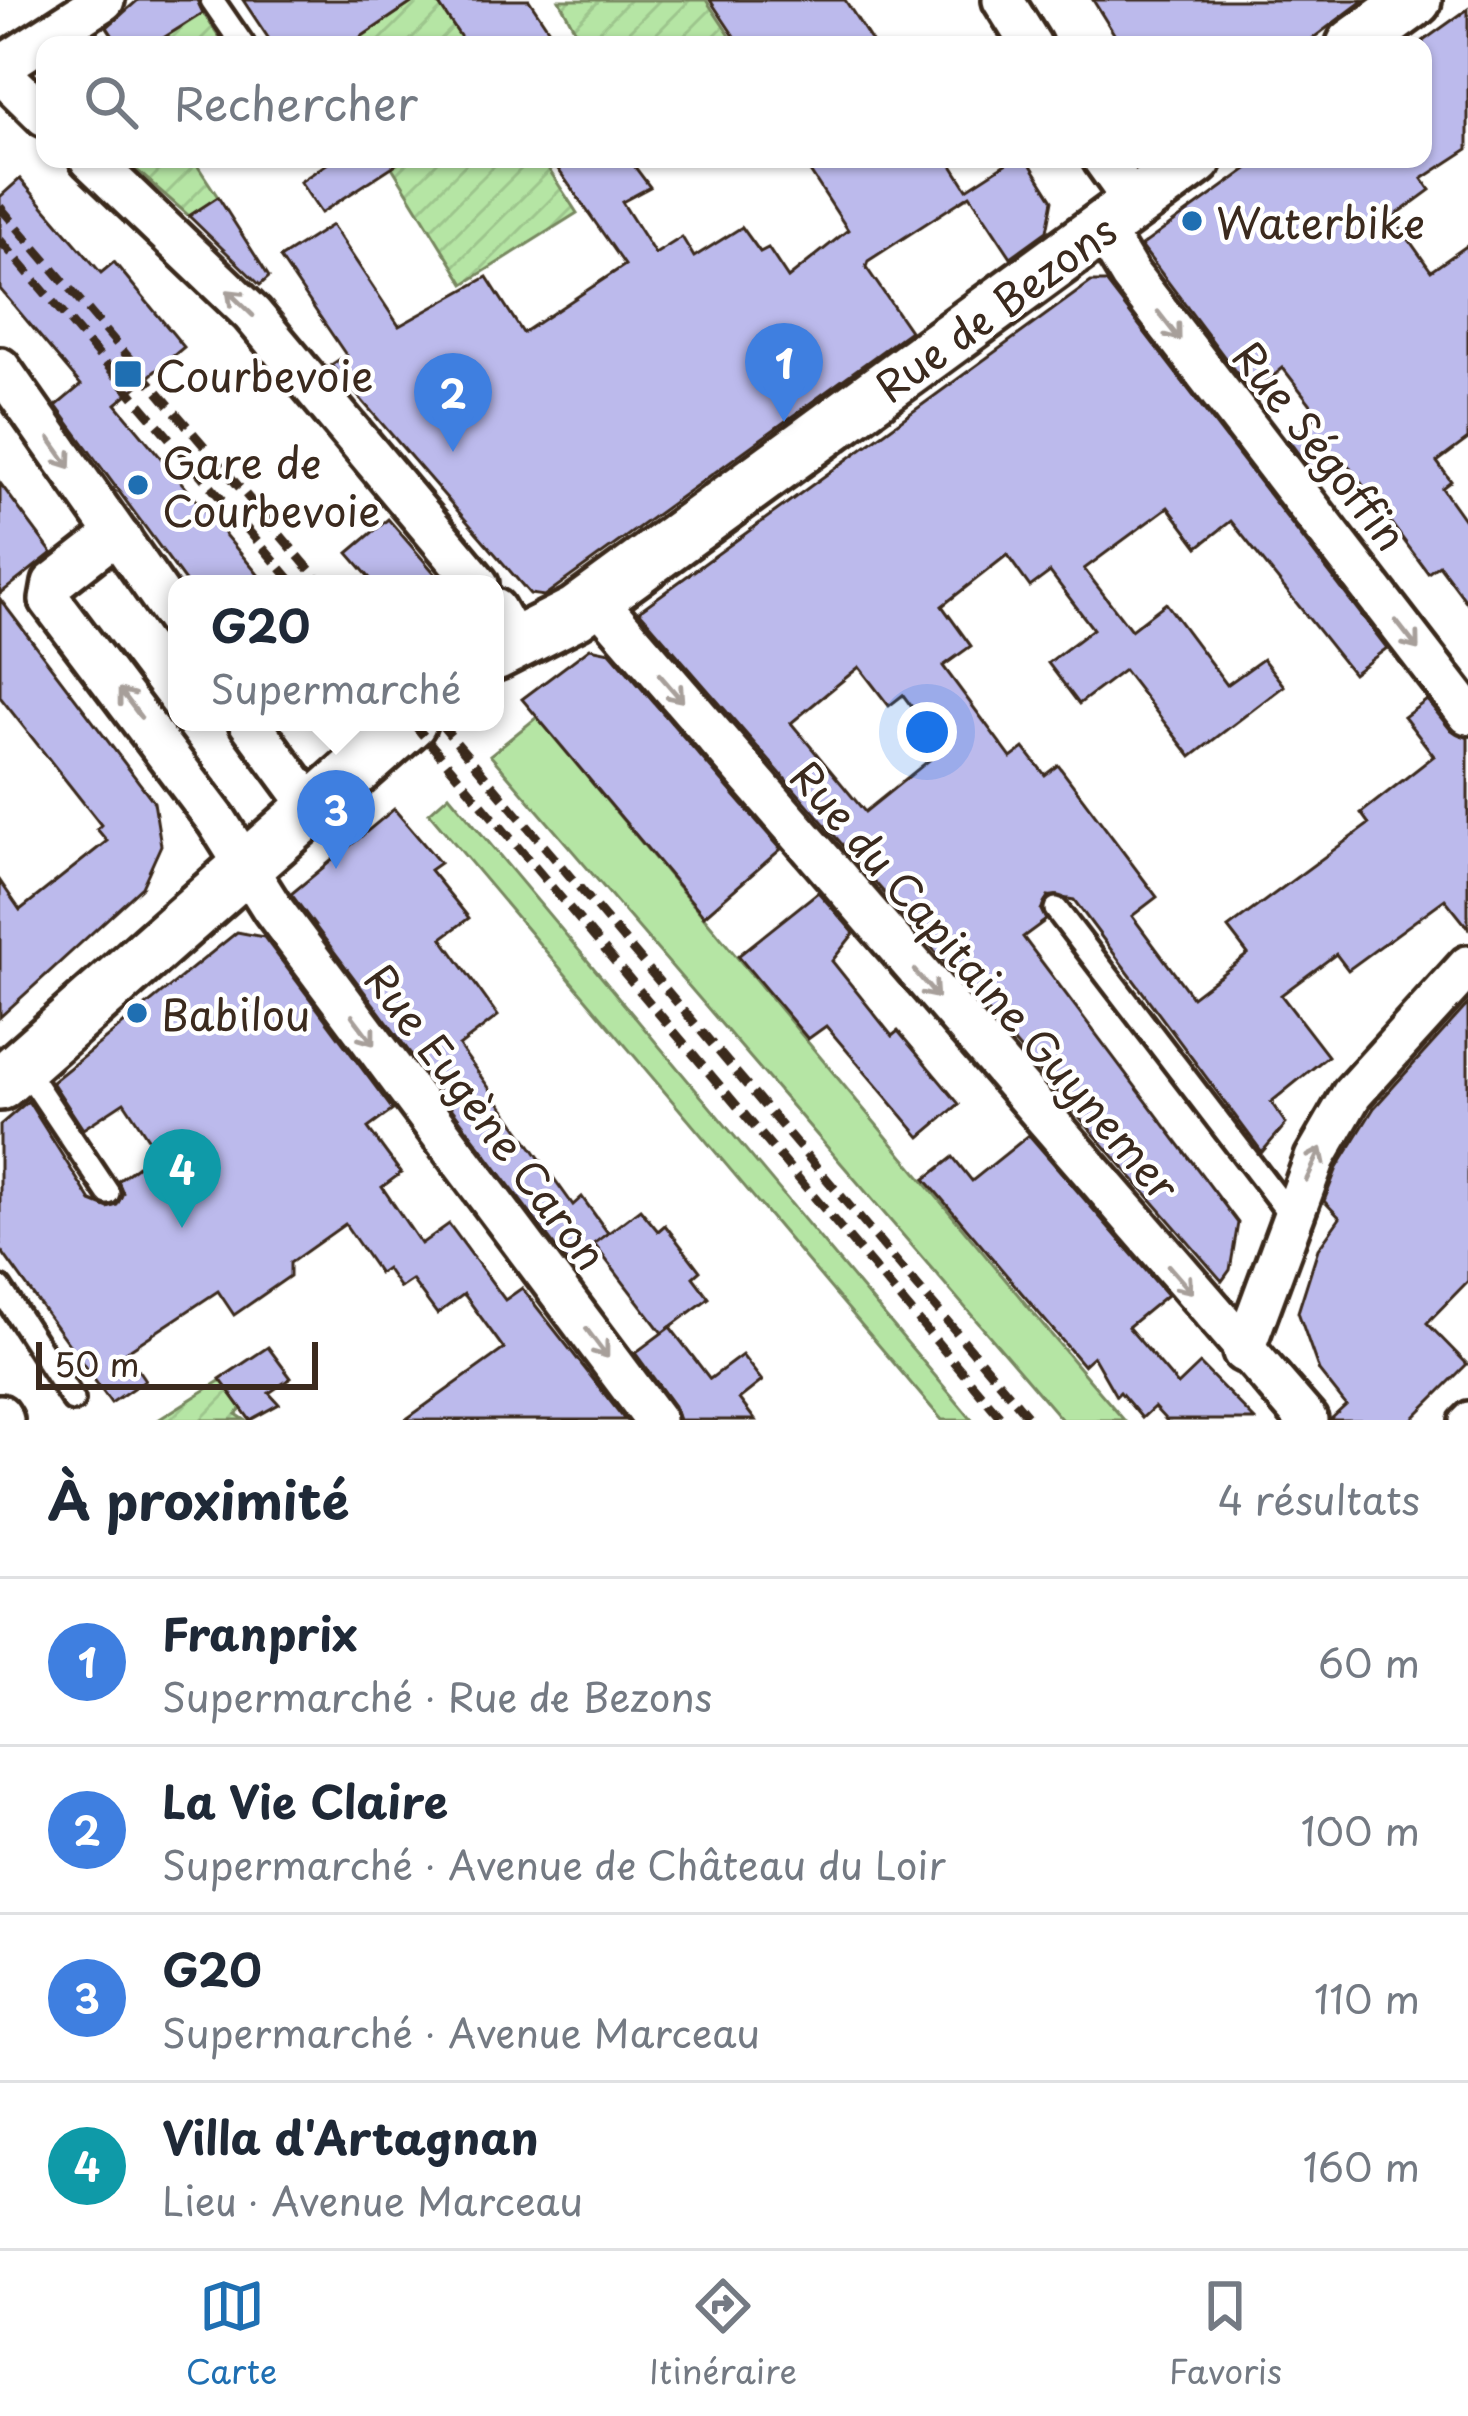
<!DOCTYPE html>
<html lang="fr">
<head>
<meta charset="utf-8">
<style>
	body { margin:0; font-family:"Playpen Sans",sans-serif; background:#f2f2f3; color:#1f2937 }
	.scale { position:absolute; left:36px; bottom:30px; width:282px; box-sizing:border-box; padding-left:12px; border:6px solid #3b2a1e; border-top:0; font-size:33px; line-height:42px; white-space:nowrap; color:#3b2a1e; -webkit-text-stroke:9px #fff; paint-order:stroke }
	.you { position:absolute; left:927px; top:732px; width:42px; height:42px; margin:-30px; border:9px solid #fff; border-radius:50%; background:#1a73e8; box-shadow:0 0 0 18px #1a73e833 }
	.badge { display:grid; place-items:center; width:78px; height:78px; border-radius:50%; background:#1f6fb2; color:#fff; font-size:39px; font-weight:700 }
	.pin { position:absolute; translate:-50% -99px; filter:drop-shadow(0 3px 6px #0008) }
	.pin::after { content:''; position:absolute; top:63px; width:42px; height:36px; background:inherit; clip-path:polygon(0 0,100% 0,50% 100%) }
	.popup { position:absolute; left:168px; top:575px; width:336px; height:156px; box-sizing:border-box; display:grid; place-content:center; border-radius:24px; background:#fff; filter:drop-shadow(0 3px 9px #0005); font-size:39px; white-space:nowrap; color:#747a83 }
	.popup b { font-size:45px; color:#1f2937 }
	.popup::after { content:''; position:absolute; left:50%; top:100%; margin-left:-24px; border:24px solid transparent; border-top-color:#fff }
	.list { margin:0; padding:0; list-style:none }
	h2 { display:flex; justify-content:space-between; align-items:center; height:156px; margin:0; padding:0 48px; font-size:51px }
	h2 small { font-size:39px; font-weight:400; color:#747a83 }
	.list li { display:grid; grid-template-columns:78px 1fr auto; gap:36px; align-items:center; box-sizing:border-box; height:168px; padding:0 48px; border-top:3px solid #e0e1e3 }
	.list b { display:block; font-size:45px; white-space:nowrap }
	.list p { margin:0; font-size:39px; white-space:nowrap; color:#747a83 }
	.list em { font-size:39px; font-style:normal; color:#747a83 }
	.icon { flex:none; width:66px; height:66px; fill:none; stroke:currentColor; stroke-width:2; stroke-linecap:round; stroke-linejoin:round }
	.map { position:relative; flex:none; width:1468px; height:1420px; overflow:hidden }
	.search { position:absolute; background:#fff; box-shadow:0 3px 9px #0004; left:36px; right:36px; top:36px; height:132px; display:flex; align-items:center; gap:30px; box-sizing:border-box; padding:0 42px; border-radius:24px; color:#747a83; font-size:45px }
	.sheet { height:828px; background:#fff }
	nav { display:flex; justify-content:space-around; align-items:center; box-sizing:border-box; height:168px; border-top:3px solid #e0e1e3; background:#fff; font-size:33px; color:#747a83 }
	nav a { display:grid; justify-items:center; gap:6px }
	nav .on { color:#1f6fb2 }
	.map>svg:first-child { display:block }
</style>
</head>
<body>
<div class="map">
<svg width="1468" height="1420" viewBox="0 0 1468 1420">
	<defs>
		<pattern id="garden-furrows" width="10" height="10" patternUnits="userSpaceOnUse" patternTransform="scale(3)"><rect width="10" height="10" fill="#b5e5a4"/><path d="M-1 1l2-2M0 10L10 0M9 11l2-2" fill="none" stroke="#9dc58d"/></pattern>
	</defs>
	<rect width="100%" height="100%" fill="#fff"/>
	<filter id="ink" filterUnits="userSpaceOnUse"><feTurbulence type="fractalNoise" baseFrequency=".00833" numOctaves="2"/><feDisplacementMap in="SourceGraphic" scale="24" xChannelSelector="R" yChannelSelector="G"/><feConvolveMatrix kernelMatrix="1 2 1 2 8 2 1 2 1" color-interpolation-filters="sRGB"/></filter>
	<g filter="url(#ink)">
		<g fill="#b5e5a4" stroke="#788861" stroke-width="3">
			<path d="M537,717L1080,1369L1124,1420H1062L490,755Z"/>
			<path d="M449,795L972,1420H942L429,813Z"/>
		</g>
		<g fill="url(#garden-furrows)" stroke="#788861" stroke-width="3">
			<path d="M416,0H436L466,45H349Z"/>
			<path d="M559,0H706L736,45H583Z"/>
			<path d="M203,13L225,45H152Z"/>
			<path d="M124,159H193L218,197L189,216Z"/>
			<path d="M387,159H542L577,213L464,284Z"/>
			<path d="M221,1380L242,1409L236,1414L245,1420H158Z"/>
		</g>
		<g fill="#bcbaec" stroke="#3b2a1e" stroke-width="3" fill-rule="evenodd">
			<path d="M138,0H197L203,13L152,45H119L107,27Z"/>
			<path d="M243,0H416L349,45H273Z"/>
			<path d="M436,0H529L559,45H466Z"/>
			<path d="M710,0H845L874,45H740Z"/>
			<path d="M1093,0H1364L1304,45H1121Z"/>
			<path d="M1468,9V149L1422,179L1430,190L1393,217L1431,271L1468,245V439L1437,462L1451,481L1442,488L1468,525V604L1439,565L1428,573L1345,461L1318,480L1288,440L1319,415L1283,368L1252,394L1141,246L1261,159H1423V41Z"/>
			<path d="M334,159H404L321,213L300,182Z"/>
			<path d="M551,159H629L650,187L622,202L655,254L682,237L694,257L742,227L760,252L768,248L788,278L848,230L802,159H948L967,189L1013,159H1027L1053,200L1047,231L1011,257L970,195L868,261L866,267L910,331L544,596L530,594L331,365L346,355L280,258L332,225L399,326L487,277L523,333L625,265Z"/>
			<path d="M20,179L101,273L114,262L184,347L116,404L266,584H187L56,406L81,385L0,289V197Z"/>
			<path d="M218,197L269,277L260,285L189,216Z"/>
			<path d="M1091,282H1106L1387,648L1353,674L1231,521L1198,547L1168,507L1084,569L1131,630L1166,603L1227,685L1263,659L1284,686L1191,757L1124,670L1079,704L1048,663L1093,629L1050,572L1030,587L1007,555L942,606L971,646L943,666L1011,758L1024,748L1045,775L1058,765L1157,897L1132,916L1192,997L1248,954L1228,928L1369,824L1361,813L1434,756L1404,717L1427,700L1450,729L1468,738V928L1445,899L1348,970L1336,954L1281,995L1328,1056L1271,1102L1286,1124L1262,1152L1074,900L1048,896L1041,910L1046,920L1023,937L1238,1223L1230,1270L1222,1281L639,611ZM859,667L889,706L903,695L943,749L865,812L791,723Z"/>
			<path d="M0,483L52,553L0,594Z"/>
			<path d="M388,519L444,584H375L348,553Z"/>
			<path d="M0,599L154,802L161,845L142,887L0,1017V881L20,910L107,841L97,829L101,825L0,697Z"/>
			<path d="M590,648L610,652L781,849L704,916L522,699Z"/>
			<path d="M394,809L440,863L430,870L469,918L442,938L498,1016L459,1046L573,1205L582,1197L608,1233L568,1264L291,894Z"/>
			<path d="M818,892L854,933L832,961L892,1036L898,1031L959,1104L920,1137L826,1026L808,1039L738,956Z"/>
			<path d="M237,932L264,937L393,1110L368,1128L401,1173L382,1187L421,1244L449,1224L505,1300L522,1288L625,1420H405L504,1349L464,1294L437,1314L412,1280L400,1288L386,1268L379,1273L345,1224L290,1263V1276L234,1315L218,1291L126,1352L145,1380L111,1403L0,1249V1125L28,1101L91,1201L108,1208L117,1205L123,1193L118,1181L157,1152L124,1102L83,1129L52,1082Z"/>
			<path d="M1468,1004V1281L1427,1323L1467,1364L1411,1420H1330L1346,1405L1319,1371L1298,1312L1318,1249L1340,1218L1324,1201L1337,1168L1374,1108Z"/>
			<path d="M1029,1135L1167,1295L1128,1327L1178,1385L1200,1364L1255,1420H1166L1154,1407L1142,1418L1120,1392L1116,1396L1093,1356L1083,1365L925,1179L953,1157L972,1181Z"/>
			<path d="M640,1209L658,1231L665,1225L700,1271L693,1277L709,1298L662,1333L594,1244Z"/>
			<path d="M670,1327L710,1379L742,1355L762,1381L739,1399L755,1420H679L674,1406L635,1353Z"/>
			<path d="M268,1347L291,1378L269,1393L279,1404L250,1420L220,1379Z"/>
		</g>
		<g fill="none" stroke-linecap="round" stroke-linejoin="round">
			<defs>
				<g id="service">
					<path d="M212,0L243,45"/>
					<path d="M1056,909L1291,1216"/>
					<path d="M23,1066L108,1193"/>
					<path d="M0,1288L73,1400"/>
					<path d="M1461,1420L1468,1413"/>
				</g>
				<g id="minor">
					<path d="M1003,0L1031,45"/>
					<path d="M0,67L104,0"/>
					<path d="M0,72L45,116"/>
					<path d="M90,159L252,314L478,584"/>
					<path d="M1103,159L1136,205"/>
					<path d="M1103,230L1130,275L1468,714"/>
					<path d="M0,368L177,620"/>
					<path d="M121,539L108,540L53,583L50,600L217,821L272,908L655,1420"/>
					<path d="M596,599L1307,1420"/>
					<path d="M495,609L513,641"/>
					<path d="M249,722L313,809"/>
					<path d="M1243,1352L1315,1158L1352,1094L1468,966"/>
					<path d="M0,1415L3,1420"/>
				</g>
				<g id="tertiary">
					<path d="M1353,45L1415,0"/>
					<path d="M495,654L576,613L1196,159"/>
					<path d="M0,1084L410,722"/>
				</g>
			</defs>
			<use href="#service" stroke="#3b2a1e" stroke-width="30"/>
			<use href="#minor" stroke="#3b2a1e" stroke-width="48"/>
			<use href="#tertiary" stroke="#3b2a1e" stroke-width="60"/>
			<use href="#service" stroke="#fff" stroke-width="21"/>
			<use href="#minor" stroke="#fff" stroke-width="39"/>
			<use href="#tertiary" stroke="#fff" stroke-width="51"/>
			<g stroke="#3b2a1e" stroke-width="9" stroke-dasharray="18 9" stroke-linecap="butt">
				<path d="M0,207L322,584"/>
				<path d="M0,240L294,584"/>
				<path d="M412,722L1003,1420"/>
				<path d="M439,722L1031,1420"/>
			</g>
		</g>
		<defs><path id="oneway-shaft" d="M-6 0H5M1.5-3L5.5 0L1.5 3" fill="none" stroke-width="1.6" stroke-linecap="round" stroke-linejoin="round" transform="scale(3)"/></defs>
		<g stroke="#a79f9a">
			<use href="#oneway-shaft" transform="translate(240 303) rotate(-136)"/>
			<use href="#oneway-shaft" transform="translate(1169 326) rotate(52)"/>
			<use href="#oneway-shaft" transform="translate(60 453) rotate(55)"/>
			<use href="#oneway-shaft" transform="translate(1407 635) rotate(52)"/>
			<use href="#oneway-shaft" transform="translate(671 688) rotate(49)"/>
			<use href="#oneway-shaft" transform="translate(130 703) rotate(-127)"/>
			<use href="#oneway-shaft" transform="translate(926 984) rotate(49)"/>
			<use href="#oneway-shaft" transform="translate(363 1030) rotate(53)"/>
			<use href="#oneway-shaft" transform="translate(1314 1164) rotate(-65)"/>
			<use href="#oneway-shaft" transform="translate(1180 1279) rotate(49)"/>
			<use href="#oneway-shaft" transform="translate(597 1343) rotate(53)"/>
		</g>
	</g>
	<g fill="#1f6fb2" stroke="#fff" stroke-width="4.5">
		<circle cx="1192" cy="221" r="12"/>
		<rect x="113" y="359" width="30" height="30" rx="6"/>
		<circle cx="138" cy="485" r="12"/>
		<circle cx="137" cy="1013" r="12"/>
	</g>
	<g text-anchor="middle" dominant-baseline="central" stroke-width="9" stroke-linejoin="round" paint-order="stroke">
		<g font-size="42" fill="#3b2a1e" stroke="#fff" text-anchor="start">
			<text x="1216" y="221">Waterbike</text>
			<text x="155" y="374">Courbevoie</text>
			<text x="162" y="461">Gare de<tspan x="162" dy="48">Courbevoie</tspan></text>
			<text x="161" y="1013">Babilou</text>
		</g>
		<g font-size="42" fill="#3b2a1e" stroke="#fff">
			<text transform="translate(995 307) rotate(-36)">Rue de Bezons</text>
			<text transform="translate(1321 445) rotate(52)">Rue Ségoffin</text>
			<text transform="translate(986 980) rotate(49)">Rue du Capitaine Guynemer</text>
			<text transform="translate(487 1116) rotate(53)">Rue Eugène Caron</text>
		</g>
	</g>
</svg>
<div class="scale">50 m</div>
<div class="you"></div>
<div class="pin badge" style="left:784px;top:422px;background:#3f7fe0">1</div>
<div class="pin badge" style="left:453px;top:452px;background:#3f7fe0">2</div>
<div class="pin badge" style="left:336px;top:869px;background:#3f7fe0">3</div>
<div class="popup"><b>G20</b>Supermarché</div>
<div class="pin badge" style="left:182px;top:1228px;background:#0f9aa8">4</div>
<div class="search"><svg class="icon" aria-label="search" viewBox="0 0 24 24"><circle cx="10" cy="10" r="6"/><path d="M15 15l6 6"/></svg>Rechercher</div>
</div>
<section class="sheet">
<h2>À proximité<small>4 résultats</small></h2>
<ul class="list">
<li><span class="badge" style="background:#3f7fe0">1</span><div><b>Franprix</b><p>Supermarché · Rue de Bezons</p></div><em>60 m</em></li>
<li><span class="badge" style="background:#3f7fe0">2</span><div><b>La Vie Claire</b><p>Supermarché · Avenue de Château du Loir</p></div><em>100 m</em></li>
<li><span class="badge" style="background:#3f7fe0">3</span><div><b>G20</b><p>Supermarché · Avenue Marceau</p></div><em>110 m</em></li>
<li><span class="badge" style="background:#0f9aa8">4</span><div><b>Villa d'Artagnan</b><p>Lieu · Avenue Marceau</p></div><em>160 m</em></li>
</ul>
</section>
<nav>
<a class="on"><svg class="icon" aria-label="map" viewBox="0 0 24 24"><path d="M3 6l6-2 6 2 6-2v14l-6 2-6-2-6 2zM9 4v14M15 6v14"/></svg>Carte</a>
<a><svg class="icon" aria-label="directions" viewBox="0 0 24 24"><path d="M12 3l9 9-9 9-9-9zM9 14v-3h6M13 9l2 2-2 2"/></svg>Itinéraire</a>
<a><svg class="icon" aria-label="saved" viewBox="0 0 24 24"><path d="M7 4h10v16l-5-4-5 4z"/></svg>Favoris</a>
</nav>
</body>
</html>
